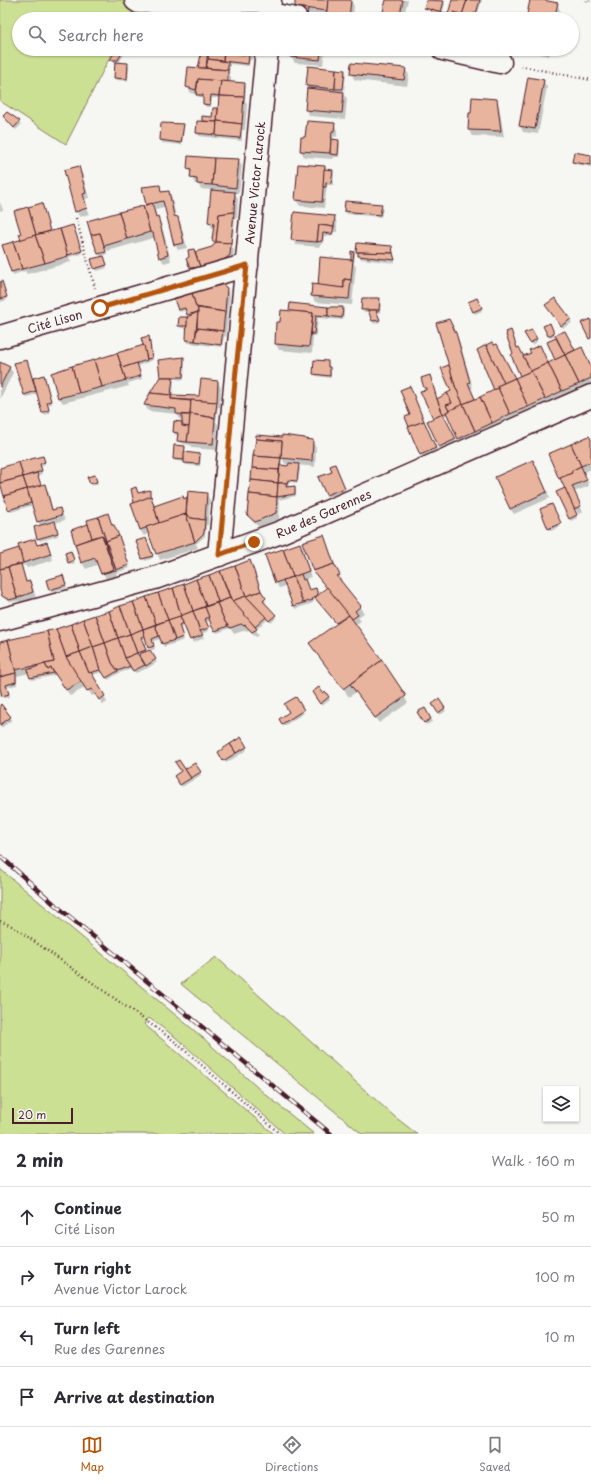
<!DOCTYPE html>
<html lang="en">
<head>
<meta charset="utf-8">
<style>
	body { margin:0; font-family:"Playpen Sans",sans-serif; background:#f2f2f3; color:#2b2b33 }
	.controls { position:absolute; right:12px; bottom:12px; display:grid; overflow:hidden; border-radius:0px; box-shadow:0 1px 3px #0004 }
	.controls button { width:36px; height:36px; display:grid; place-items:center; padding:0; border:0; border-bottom:1px solid #e1e1e2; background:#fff; color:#2b2b33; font:20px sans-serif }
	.scale { position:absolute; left:12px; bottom:10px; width:61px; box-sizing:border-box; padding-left:4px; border:2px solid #4a1f2b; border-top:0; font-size:11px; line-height:14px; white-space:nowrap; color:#4a1f2b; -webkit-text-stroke:3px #f6f6f2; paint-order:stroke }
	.stop { position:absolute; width:12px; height:12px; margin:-9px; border:3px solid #b45309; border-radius:50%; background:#fff }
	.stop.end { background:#b45309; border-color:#fff; box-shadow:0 1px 4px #0008 }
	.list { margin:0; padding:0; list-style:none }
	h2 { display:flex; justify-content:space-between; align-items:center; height:52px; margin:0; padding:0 16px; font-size:17px }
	h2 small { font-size:13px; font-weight:400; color:#7c7c81 }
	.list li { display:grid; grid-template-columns:26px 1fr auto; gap:12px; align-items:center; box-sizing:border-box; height:60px; padding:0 16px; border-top:1px solid #e1e1e2 }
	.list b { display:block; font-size:15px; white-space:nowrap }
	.list p { margin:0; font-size:13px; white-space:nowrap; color:#7c7c81 }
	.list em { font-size:13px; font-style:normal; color:#7c7c81 }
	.icon { flex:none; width:22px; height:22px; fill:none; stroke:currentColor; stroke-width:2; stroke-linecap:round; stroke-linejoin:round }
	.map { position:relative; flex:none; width:591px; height:1134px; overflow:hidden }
	.search { position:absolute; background:#fff; box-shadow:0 1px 3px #0004; left:12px; right:12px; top:12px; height:44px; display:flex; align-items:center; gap:10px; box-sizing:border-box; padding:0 14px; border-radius:22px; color:#7c7c81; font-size:15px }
	.sheet { height:292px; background:#fff }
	nav { display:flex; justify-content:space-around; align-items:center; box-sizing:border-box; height:56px; border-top:1px solid #e1e1e2; background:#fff; font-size:11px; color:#7c7c81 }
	nav a { display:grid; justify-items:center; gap:2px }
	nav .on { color:#b45309 }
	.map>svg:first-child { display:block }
</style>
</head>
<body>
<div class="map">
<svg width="591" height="1134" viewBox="0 0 591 1134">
	<rect width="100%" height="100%" fill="#f6f6f2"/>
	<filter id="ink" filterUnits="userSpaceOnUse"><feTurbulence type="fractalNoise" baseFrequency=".025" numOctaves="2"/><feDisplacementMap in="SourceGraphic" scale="8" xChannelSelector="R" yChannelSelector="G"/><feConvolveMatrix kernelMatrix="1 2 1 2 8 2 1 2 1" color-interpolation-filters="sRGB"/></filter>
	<g filter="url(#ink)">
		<g fill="#cce094" stroke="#8b8060">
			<path d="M0,0H124L136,7L129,19H19V49H114L66,144L0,101Z"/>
			<path d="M0,869L202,1037L259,1089L314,1134H285L174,1036L149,1018L144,1024L274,1134H0Z"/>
			<path d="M216,957L395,1117L417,1134H362L181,984Z"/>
		</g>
		<g fill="#0003" fill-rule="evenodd">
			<path d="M296,0H351L354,6L353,19H327V17L308,14V18L297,16L296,13Z"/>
			<path d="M387,0H408L403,19H382Z"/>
			<path d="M428,0L443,2L445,4L442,13L448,15L453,0H482L477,16L476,15L474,19H453V17L449,16L451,19H430L432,12L427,10L425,8Z"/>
			<path d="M531,0H539L557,4L560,10L558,19H527Z"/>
			<path d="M584,0H591V2H586Z"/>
			<path d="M253,9L256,15V19H213Z"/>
			<path d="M118,49H127L119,63L127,64L129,67L128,81L116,80L115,77L116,63L113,62L111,60Z"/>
			<path d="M203,49H253L252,60H250L249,66L230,64L229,74L231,77V83L245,84L246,87L245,101L247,104L245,130H242V141L199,136L197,133L198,122H203V117L213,118V109H219L220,98H212L211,107H206L204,104V98L199,97L197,95L191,93L187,87L199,69ZM227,76H229V87H227Z"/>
			<path d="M292,49H325L323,65L295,63L291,57Z"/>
			<path d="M523,49H551L549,56Z"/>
			<path d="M405,69L409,75L407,86L355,80L351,74Z"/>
			<path d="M344,71L346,73L344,92H343L347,99L345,119L310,116L306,110L309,89L307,86Z"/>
			<path d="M543,81L547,87L538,134L523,132L520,126Z"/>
			<path d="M496,100L499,106L504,137L472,136L469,130Z"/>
			<path d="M8,113L21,125L16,130L6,119Z"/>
			<path d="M334,124L337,130V137L334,136V140L338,141L340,143L339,157H333V159L304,157L301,151L306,138Z"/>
			<path d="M183,125L184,128L182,145L162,143L161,140Z"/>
			<path d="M591,156V167L575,164L573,162Z"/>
			<path d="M238,160L242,166L239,193H235L238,199L237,218H235L232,247L234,250L233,261L205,272L201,265V269L192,271L188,259L195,253L212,248L216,244L213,240L214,229L212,228L209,222L212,190L201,189L198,184H195L188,169Z"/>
			<path d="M78,167L82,173L89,198L85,199L89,214L80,217L76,211Z"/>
			<path d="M324,167L326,170L332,171L334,173L333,185H327L324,208L300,206L296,200Z"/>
			<path d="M159,186L163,193L169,192L172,198L176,217L181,224L187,248L178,250L175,245L165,207L155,210L157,218L161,223L171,261L164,263L160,257L155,238H153L108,251L104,247L107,254L103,256L107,268L97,271L95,268L101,258L92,235L147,205Z"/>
			<path d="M0,202L3,210L0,211Z"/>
			<path d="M381,205L383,208L381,217L347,214L345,211Z"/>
			<path d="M43,207L50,233L73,226L82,254L69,257L71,262L27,274L25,271L13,275L4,246L22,241Z"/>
			<path d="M334,217L337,223V232H334L333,236H324L323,244H321L320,247L296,245L292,239Z"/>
			<path d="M391,247L395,263L361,259L357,252Z"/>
			<path d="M353,252L355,255L354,264L356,267L352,305L315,302L312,296L319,285L352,261Z"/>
			<path d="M0,283L3,285L7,300L0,302Z"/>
			<path d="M226,288L230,295L226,337L224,336L222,347L188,343L187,340L188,329L181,328L179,325L190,317L187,310L180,312L178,309Z"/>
			<path d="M379,299L381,302L380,313L377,312L380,322L374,324L370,312H364L362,309Z"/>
			<path d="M554,299L572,323L563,328L547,307Z"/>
			<path d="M478,302L482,311L475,314L469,303Z"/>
			<path d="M342,308L344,311L343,320L318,318L316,336H313L312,353L279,350L276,344L281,323L290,312Z"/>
			<path d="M549,324L555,335L550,338L544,326Z"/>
			<path d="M452,326L459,340L473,388L470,389L476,400L521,376L515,354L512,334L517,349L523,357L548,364L556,360L548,343L557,339L565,332L575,352L591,368V386L462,444L448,414L444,416L458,446L443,452L440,446L435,419L422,392L427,391L422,378L437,400L452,392L450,366Z"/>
			<path d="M533,333L537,342L532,345L526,334Z"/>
			<path d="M149,337L150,339L153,360L138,366L142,379L128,383L129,386L63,403L59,398L145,345Z"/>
			<path d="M184,358L185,361L184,380L174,379L173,396L200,397L218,382L221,388L220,407H218L216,421L218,425L216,450L192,448L190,445L180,443L178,440L179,435H175L174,432L183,423V420H180L177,414L148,411L145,405Z"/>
			<path d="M328,362L329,368L331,370V378L316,376L314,374Z"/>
			<path d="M0,363L10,368L13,373L0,399Z"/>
			<path d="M28,363L33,379L43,376L45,378L52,404L47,405L50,413L45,415L38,394L26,397L24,395Z"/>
			<path d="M425,424L439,454L424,460L409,428Z"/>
			<path d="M257,436L312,441L316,447L315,467L298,465L300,468L298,483L289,482L288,488L295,487L296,490V496L278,500L280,504L279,519L259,527L252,521L248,515ZM282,458L285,464H289V467L281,466Z"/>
			<path d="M591,441V469L584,472L589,486L574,492L583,512L578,514L575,508L573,509L577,518L571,521L557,493L566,489L560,478Z"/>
			<path d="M184,447L186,453L199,455L201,457L200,466L186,465L185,462L175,461L174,459Z"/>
			<path d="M44,460L45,465L40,467L42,474L38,475L41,486L44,485L48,491L53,511L60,509L65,520L55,523L58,536L40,541L38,538L40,526L33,505L11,512L9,509L0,479V469Z"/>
			<path d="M536,467L550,498L514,514L510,509Z"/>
			<path d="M336,468L345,491L328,497L319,478L333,472Z"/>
			<path d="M97,483L98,484L92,486L91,485Z"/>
			<path d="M149,491L155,507L206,494L210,500L208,525H206L205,536L196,544L198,548L160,560L149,533L144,536L140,530L132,505L135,504L138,494Z"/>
			<path d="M553,508L561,526L551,531L549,528Z"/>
			<path d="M90,525L112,526L115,528L130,568L116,573L117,575L106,579L99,564L86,569L82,563L72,531Z"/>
			<path d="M323,536L342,581L340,582L364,613L358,617L361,621L355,625L382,661L408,703L379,723L356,692L349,697L316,652L337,624L317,599L313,602V603L295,609L287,586L279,588L276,583L299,544L303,550L311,577L304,580L309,591L317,592L318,596L327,588L314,571Z"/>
			<path d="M35,540L38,546L47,544L53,560L27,568L25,565L21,566L27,583L30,582L33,588L36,598L21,604L19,601L11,602L5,599L0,586V555L18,549L21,555Z"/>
			<path d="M137,542H147L153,558L145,561Z"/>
			<path d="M72,554L75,563L70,565L69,562Z"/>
			<path d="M250,561L266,602L264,604L276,618L271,623L268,619L256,630L259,635L256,637L249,630L247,631L246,630L234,634L230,628L217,633L211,620L206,622L209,631L201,634L204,638L193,643L185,625L180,628L184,640L164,647L161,639L153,641L155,649L150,651L157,662L148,668L136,673L132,669L119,673L108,680L103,672L92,675L107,702L103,705L97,694L92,696L86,687L70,696L57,675L32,680L29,673L17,676V685L7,687L10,697L4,698L3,694L0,695V643L57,630ZM146,638L151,650L146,652L142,640ZM139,652L144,660L141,662L135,653Z"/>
			<path d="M64,579L67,588L51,592L50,589Z"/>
			<path d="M313,692L322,694L325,692L330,700L322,706Z"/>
			<path d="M295,699L304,713L284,726L280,719L290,712Z"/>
			<path d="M439,701L446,711L440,715L433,704Z"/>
			<path d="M0,704L12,720L1,728L0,727Z"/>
			<path d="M425,709L432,722L426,725L419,712Z"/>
			<path d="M241,739L247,750L226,763L219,752Z"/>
			<path d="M194,764L201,775L182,787L176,776Z"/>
		</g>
		<g fill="#e9b49d" stroke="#4a1f2b">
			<path d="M295,0H328L327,11L295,7Z"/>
			<path d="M328,0H351L349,19H326Z"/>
			<path d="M386,0H403L399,19H381Z"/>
			<path d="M427,0L444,1L441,12L424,8Z"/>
			<path d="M452,0H467L462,15L454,12L453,15L448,14Z"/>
			<path d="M467,0H480L476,14L474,13L472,18L462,15Z"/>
			<path d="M530,0H543L558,3L554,19H526Z"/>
			<path d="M228,5L254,8L252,19H226Z"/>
			<path d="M228,5L226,19H212V11Z"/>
			<path d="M295,7L308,9L307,16L295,14Z"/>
			<path d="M431,9L449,14L448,19H429Z"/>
			<path d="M146,10L159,11L160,19H141Z"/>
			<path d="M454,12L468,17L467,19H452Z"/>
			<path d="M116,49H124L118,60H110Z"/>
			<path d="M209,49H224L223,61L208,59Z"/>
			<path d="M224,49H249V55L224,52Z"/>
			<path d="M291,49H321L320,60L290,57Z"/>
			<path d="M202,50H208L206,68H198Z"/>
			<path d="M224,52L249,55L248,64L223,61Z"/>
			<path d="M208,59L228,62V70L206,68Z"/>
			<path d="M115,62L128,63L127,79L114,78Z"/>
			<path d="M351,63L406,68L404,80L350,74Z"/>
			<path d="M308,66L336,69L335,89L306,86Z"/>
			<path d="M188,67L228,70V82L198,79L196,90L186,87Z"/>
			<path d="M336,69L345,70L343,89H335Z"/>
			<path d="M528,77L544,80L535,129L519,126Z"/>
			<path d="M198,79L221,81L219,96L211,95L210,105L203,104V95H196Z"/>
			<path d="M221,81L245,83L244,97L219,96Z"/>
			<path d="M307,88L344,92L342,113L305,110Z"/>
			<path d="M219,96L244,97L242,124L217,121Z"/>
			<path d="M472,97L497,99L501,131L468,130L469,113H471Z"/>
			<path d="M213,108H218L217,122L202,121V116L212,117Z"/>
			<path d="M7,112L20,121L14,128L3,116Z"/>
			<path d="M197,121L217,122L216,135L196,133Z"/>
			<path d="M217,121L242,124L240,138L216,136Z"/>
			<path d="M307,121L335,123L334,131H332L330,153L300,151L301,137H305Z"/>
			<path d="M161,123L184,124L181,143L160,140Z"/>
			<path d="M331,139L339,140L338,155L330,154Z"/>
			<path d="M574,152L591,155V165L572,162Z"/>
			<path d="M188,156L214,158L212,185L197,184V179L190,178L191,170L187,169Z"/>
			<path d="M214,158L239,159L236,188L212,185Z"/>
			<path d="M298,164L325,166L322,202L295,200Z"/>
			<path d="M79,166L86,193L83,194L87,208L75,212L64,170Z"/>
			<path d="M324,169L333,170L331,183L326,182V187H323Z"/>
			<path d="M160,185L161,192L169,191L174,216L178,217L184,243L174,245L163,201L146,205L142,187Z"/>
			<path d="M211,190L235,192L234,212L219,214L216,243L212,240L214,224L208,222Z"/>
			<path d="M345,201L382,204L380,215L344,211Z"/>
			<path d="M42,203L50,231L36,235L28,207Z"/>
			<path d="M152,203L156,217L158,216L168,255L159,258L153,233L150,232L143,206Z"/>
			<path d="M143,206L150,232L127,239L119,212Z"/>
			<path d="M28,207L36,235L21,240L19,234H21L14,211Z"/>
			<path d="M119,212L127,239L104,246L100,233L91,235L87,221Z"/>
			<path d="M234,212L231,243L216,242L219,214Z"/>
			<path d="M294,212L335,216L334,227L319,225L317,242L291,240Z"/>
			<path d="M73,225L82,251L68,255L60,229Z"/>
			<path d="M319,225L334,227L332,234L323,233L322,241L317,242Z"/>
			<path d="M60,229L68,256L45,263L35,235Z"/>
			<path d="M100,233L106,252L98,254L91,235Z"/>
			<path d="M35,235L45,263L22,269L13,242Z"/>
			<path d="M13,242L22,269L11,272L2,245Z"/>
			<path d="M216,242L231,243L230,255L225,259L200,267L195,252L212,247Z"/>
			<path d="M357,243L392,246L393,253L356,252Z"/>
			<path d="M194,249L200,267L190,268L186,259L189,257L188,250Z"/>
			<path d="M351,251L354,252L353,260H351Z"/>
			<path d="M358,252L393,253L395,260L358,256Z"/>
			<path d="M104,256L107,265L94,269L91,259Z"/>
			<path d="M320,257L353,260L351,280L344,279V288L318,286Z"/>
			<path d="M344,279L351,280L349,299L311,296L312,284L344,288Z"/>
			<path d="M2,281L7,297L0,299V282Z"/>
			<path d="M222,284L227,288L225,312L196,307L192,293Z"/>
			<path d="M192,293L196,307L198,308V312L187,315L185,308L178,310L174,299Z"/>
			<path d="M362,298H380L379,310H361Z"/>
			<path d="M477,298L482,308L473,312L468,302Z"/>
			<path d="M555,298L571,319L561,326L545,305Z"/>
			<path d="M290,303L328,307V316L316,315L314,334H311L313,313L289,311Z"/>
			<path d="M328,307H343L342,318L328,316Z"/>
			<path d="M198,308L225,312L223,331L197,328Z"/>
			<path d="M281,310L313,313L309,347L275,344L276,322H280Z"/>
			<path d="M368,310H376L380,320L372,321Z"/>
			<path d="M198,312L195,341L186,340L187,317Z"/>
			<path d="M179,317H187V326H178Z"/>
			<path d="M449,319L456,333L470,382L468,383L475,399L463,404L455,386L436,323Z"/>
			<path d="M591,319V338L589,339L581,323Z"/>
			<path d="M550,323L554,333L548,336L543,326Z"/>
			<path d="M197,328L223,331L221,345L195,341Z"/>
			<path d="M511,330L517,348L519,347L531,371L520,376L511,355L513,353L506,335L507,334L506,332Z"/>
			<path d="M532,330L537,339L530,343L524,333Z"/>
			<path d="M565,331L575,350L565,355L555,335Z"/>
			<path d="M149,336L152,358L147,359L141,338Z"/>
			<path d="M556,338L565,355L555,360L547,342Z"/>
			<path d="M492,342L494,345L497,344L515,378L504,383L486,345Z"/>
			<path d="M144,345L147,360L122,368L117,353Z"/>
			<path d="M486,345L504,383L497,386L498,388L494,390L477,350Z"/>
			<path d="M540,345L548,363L531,371L523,356L531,353L529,350Z"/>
			<path d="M582,347L591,367V378L579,384L565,355Z"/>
			<path d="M117,353L126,380L102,387L94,360Z"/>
			<path d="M565,355L579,384L562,391L548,363Z"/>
			<path d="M184,357L183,377H160L158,360Z"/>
			<path d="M27,360L36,391L24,395L14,363Z"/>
			<path d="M94,360L102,387L79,393L72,366Z"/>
			<path d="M314,360L328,361V367H330V376L313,374Z"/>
			<path d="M0,362L10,367L0,387Z"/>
			<path d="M137,363L141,376L126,380L122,368Z"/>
			<path d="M548,363L562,391L545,399L531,371Z"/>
			<path d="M449,365L455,386L463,404L449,411L446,405L452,403L447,393L451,391L441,368Z"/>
			<path d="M72,366L79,393L58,398L51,373Z"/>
			<path d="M531,371L545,399L528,407L515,378Z"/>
			<path d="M44,375L51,401L47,402L49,410L42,413L33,378Z"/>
			<path d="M430,375L437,399L443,414L433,418L420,391L426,390V388H424L421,378Z"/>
			<path d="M160,377H173L171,395L150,393Z"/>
			<path d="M515,378L528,407L510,414L497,386Z"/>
			<path d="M201,379L218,381L217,402L171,399V395L199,396Z"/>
			<path d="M410,386L424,421L409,427L405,417L410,415L400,390Z"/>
			<path d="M498,388L510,414L492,423L480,397Z"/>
			<path d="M150,393L171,395V399L191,401L190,415L176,414V409L144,405Z"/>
			<path d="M447,393L452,403L446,405L449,411L443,414L437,399Z"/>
			<path d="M480,397L492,423L475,431L463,404Z"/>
			<path d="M191,400L217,402L215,418L190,414Z"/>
			<path d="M463,404L475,431L458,439L446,412Z"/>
			<path d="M190,414L215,418L213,444L187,442Z"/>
			<path d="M443,414L456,439L439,447L427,421Z"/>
			<path d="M182,415H190L189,427L182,426Z"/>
			<path d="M174,421L182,422V426L189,427L187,442L177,441L178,433L173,432Z"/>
			<path d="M424,421L436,448L420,455L408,427Z"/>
			<path d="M256,435L282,437V435L305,438V439L313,440L312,461L281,458L282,441L256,439Z"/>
			<path d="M589,436L591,439V462L581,466L571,444Z"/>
			<path d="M256,439L282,441L281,458L253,456Z"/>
			<path d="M571,444L581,466L571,471L572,473L559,479L548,454Z"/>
			<path d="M174,445L185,446L184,460L173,459Z"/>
			<path d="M184,452L200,454L199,464L184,463Z"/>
			<path d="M43,456L45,462L40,464L42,471L23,477L19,462Z"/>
			<path d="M253,456L281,458L279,470L252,468Z"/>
			<path d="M533,460L547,492L510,509L495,477Z"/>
			<path d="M19,462L23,477L0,483V468Z"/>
			<path d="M289,463L299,464L297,481L288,480L287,483H278L280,465L288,466Z"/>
			<path d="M335,464L345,488L326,495L318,477L332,472L330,466Z"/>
			<path d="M581,466L587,480L572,486L581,506L574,509L560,478L572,473L571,471Z"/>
			<path d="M252,468L279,470L278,483L251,480Z"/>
			<path d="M37,473L41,485L27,489L23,477Z"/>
			<path d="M95,475L97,482L90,484L87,477Z"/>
			<path d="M23,477L27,489L4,496L0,483Z"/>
			<path d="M251,480L278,483L277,497L249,494Z"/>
			<path d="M278,483H287L286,487L295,486V494L277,497Z"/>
			<path d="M45,484L52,510L60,508L62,515L37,522L27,489Z"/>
			<path d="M136,487L138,493L150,490V497L134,503L131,489Z"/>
			<path d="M565,488L577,515L569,519L556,492Z"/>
			<path d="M27,489L31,503L8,510L4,496Z"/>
			<path d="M188,491L207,493L205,520L191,518L186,514Z"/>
			<path d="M249,494L277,497L276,513L255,522L247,515Z"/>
			<path d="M151,496L159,523L140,530L131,504Z"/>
			<path d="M183,496L184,499L187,497L186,514L159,523L154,506Z"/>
			<path d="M552,504L561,523L548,529L540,509Z"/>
			<path d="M108,513L112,525H114L119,536L106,541L98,517Z"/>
			<path d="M186,514L195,542L156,554L146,527Z"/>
			<path d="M186,514L191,518L205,520L204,533L195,542Z"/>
			<path d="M98,517L106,541H105L102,535L92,538L90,533L87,520Z"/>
			<path d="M55,521L58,533L37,539L34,527Z"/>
			<path d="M88,524L92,538L75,544L71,530Z"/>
			<path d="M102,535L114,569L101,574L95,558L81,563L75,544Z"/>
			<path d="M324,535L334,564L313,571L302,542Z"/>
			<path d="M119,536L129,565L116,570L106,541Z"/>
			<path d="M146,538L153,556L142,559L136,541Z"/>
			<path d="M35,539L37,545L47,542L51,554L23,563L18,544Z"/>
			<path d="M105,541H106L116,570L101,574L114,569Z"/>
			<path d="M300,543L309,571L293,577L283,549Z"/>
			<path d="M19,548L23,563L0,569V554Z"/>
			<path d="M283,549L293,577L275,583L265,555Z"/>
			<path d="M71,551L74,560L68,563L65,553Z"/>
			<path d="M250,560L261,591L246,596L235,566Z"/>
			<path d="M21,564L26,582L30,581L33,592L17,598L8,567Z"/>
			<path d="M334,564L340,575L337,576L361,606L355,611L358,615L352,619L313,571Z"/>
			<path d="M235,566L246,596L232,601L220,571Z"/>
			<path d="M8,567L17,598L9,600L2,596L0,590V569Z"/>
			<path d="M220,571L230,598L218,602L209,575Z"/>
			<path d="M301,574L303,580L305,579L309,590L316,588L318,595L312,599L313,600L303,603L293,577Z"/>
			<path d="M63,575L66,585L49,590L46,580Z"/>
			<path d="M209,575L218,602L206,606L196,579Z"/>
			<path d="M293,577L303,603L293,606L283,580Z"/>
			<path d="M196,579L206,606L193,611L184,584Z"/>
			<path d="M184,584L193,611L181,616L173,588Z"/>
			<path d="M327,587L349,615L336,623L315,598Z"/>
			<path d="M173,588L181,616L168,620L158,593Z"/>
			<path d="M261,591L266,598L263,601L276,615L269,621L246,596Z"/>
			<path d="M158,593L168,620L156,624L146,597Z"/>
			<path d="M246,596L266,617L255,627L232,601Z"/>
			<path d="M146,597L156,624L143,629L133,602Z"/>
			<path d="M230,598L257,629L252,632L245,625L244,626L241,624L230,628L225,622L217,603Z"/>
			<path d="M133,602L143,629L130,634L120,606Z"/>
			<path d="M217,603L225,622L228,626L215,631L212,627L205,607Z"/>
			<path d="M120,606L130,634L118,638L109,611Z"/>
			<path d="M205,607L209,617L205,619L209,628L200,631L193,611Z"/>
			<path d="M109,611L118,638L105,643L95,615Z"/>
			<path d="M193,611L200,631L203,635L190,640L180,616Z"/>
			<path d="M95,615L105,643L93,647L83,619Z"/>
			<path d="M349,615L382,660L343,689L309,643Z"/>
			<path d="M180,616L183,623L179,625L183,637L175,640L168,620Z"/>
			<path d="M83,619L93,647L80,652L71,624Z"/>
			<path d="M168,620L175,640L162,644L155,625Z"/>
			<path d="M71,624L80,652L66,657L56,629Z"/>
			<path d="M155,625L159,636L152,639L154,646L148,648L143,629Z"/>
			<path d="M56,629L66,657L82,681L66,690L51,668L48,670L45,664L54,662L47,631Z"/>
			<path d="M143,629L144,636L141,637L146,650L137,653L130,634Z"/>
			<path d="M47,631L54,662L15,670L8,640Z"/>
			<path d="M130,634L137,653L125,658L118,638Z"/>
			<path d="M118,638L125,658L130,666L118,671L112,663L105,643Z"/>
			<path d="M8,640L16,673L0,677V642Z"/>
			<path d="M105,643L112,663L118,671L106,678L99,667L93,647Z"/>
			<path d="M93,647L100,670L89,673L80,652Z"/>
			<path d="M150,650L156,659L146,666L139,654Z"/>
			<path d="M80,652L89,673L91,672L105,696L99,700L92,689L87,691L66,657Z"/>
			<path d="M137,653L145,665L133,671L125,658Z"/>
			<path d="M382,660L406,696L375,718L350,684Z"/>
			<path d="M45,664L48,670L51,668L54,673L30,678L27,670Z"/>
			<path d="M16,673V682L6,685L9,694L2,696L0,688V677Z"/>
			<path d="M319,687L323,693L325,691L329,697L320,704L312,692Z"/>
			<path d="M296,697L304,710L282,724L279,719L289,712L284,704Z"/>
			<path d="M439,699L445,708L438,713L432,704Z"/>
			<path d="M1,704L11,717L0,725V705Z"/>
			<path d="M425,708L431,719L424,723L417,712Z"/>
			<path d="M241,737L247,747L236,753L230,744Z"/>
			<path d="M230,744L236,753L223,761L218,752Z"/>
			<path d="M179,760L191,778L180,785L174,776L181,771L175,762Z"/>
			<path d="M195,763L201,772L191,778L185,769Z"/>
		</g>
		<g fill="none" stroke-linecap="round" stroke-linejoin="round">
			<defs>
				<g id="street">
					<path d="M136,0L139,2L270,1"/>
					<path d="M270,14L296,19"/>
					<path d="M443,49L500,62"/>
					<path id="s1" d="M0,337L247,265"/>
					<path id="s2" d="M219,555C234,386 252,218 267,49"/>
					<path id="s3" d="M0,620L155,578L281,532L591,396"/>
				</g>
			</defs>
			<use href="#street" stroke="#4a1f2b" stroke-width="25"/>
			<g stroke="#4a1f2b" stroke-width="2.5" stroke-dasharray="1 3" stroke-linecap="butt">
				<path d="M521,66L591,80"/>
				<path d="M76,218L95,288"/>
				<path d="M0,921L14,927L173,1040L280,1134"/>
			</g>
			<use href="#street" stroke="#f6f6f2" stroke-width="22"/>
			<defs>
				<path id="rail" d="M0,856L53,903L331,1134"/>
			</defs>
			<use href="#rail" stroke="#4a1f2b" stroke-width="4.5"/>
			<use href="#rail" stroke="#f6f6f2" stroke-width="3" stroke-dasharray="9" stroke-linecap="butt"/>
		</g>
	</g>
	<g fill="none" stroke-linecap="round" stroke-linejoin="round" filter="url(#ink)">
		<path stroke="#b45309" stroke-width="5" d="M100,308L247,265L236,370L219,555L254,542"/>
	</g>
	<g text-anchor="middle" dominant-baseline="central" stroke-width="3.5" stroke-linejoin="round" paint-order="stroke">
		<g font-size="12" fill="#4a1f2b" stroke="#f6f6f2">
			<text stroke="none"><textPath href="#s2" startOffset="374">Avenue Victor Larock</textPath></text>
			<text stroke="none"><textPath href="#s1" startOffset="57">Cité Lison</textPath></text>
			<text stroke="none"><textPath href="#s3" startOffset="341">Rue des Garennes</textPath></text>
		</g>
	</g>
</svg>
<div class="controls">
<button><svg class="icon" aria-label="layers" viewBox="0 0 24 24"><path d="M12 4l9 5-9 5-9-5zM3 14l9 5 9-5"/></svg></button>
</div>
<div class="scale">20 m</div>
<div class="stop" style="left:100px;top:308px"></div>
<div class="stop end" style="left:254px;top:542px"></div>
<div class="search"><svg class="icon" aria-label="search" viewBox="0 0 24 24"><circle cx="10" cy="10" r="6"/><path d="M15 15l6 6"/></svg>Search here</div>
</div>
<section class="sheet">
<h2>2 min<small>Walk · 160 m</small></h2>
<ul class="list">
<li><svg class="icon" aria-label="ahead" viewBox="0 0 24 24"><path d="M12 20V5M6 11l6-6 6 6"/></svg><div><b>Continue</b><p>Cité Lison</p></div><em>50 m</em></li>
<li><svg class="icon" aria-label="right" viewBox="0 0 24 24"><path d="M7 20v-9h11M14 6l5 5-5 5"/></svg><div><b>Turn right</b><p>Avenue Victor Larock</p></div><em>100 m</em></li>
<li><svg class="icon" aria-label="left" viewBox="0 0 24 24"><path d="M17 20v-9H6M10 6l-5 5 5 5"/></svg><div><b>Turn left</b><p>Rue des Garennes</p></div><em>10 m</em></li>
<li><svg class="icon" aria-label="arrive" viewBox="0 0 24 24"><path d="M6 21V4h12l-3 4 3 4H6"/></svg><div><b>Arrive at destination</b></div></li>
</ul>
</section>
<nav>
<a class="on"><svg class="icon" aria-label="map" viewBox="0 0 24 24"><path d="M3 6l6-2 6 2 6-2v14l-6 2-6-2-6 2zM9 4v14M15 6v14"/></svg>Map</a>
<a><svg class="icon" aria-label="directions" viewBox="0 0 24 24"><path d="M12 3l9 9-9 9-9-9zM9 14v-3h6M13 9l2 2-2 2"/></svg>Directions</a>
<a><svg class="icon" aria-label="saved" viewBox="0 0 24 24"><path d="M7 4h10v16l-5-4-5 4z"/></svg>Saved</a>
</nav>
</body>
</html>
